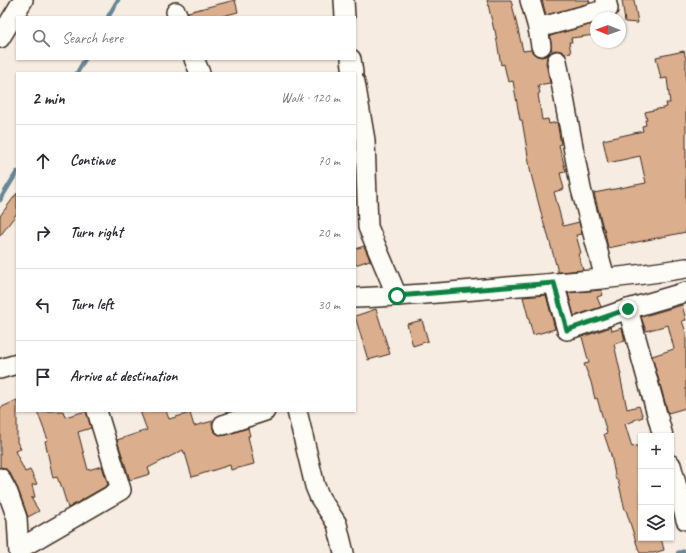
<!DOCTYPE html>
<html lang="en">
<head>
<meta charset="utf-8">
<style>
	body { margin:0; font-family:Caveat,sans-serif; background:#f2f2f3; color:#2b2b33 }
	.controls { position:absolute; right:12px; bottom:12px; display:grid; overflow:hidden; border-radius:0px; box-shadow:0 1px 3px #0004 }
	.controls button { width:36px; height:36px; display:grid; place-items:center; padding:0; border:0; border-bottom:1px solid #e1e1e2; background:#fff; color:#2b2b33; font:20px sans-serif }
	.compass { position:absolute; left:590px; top:12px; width:36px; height:36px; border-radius:50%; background:#fff; box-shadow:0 1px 3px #0004; rotate:271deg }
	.stop { position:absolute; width:12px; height:12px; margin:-9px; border:3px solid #0b8043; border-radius:50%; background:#fff }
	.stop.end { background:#0b8043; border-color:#fff; box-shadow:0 1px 4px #0008 }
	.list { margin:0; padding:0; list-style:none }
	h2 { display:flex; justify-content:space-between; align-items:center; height:52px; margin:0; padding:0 16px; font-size:17px }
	h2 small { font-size:13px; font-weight:400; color:#7c7c81 }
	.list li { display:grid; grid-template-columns:26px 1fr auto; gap:12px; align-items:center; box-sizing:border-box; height:72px; padding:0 16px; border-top:1px solid #e1e1e2 }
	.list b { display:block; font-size:15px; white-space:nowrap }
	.list em { font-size:13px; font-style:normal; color:#7c7c81 }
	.icon { flex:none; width:22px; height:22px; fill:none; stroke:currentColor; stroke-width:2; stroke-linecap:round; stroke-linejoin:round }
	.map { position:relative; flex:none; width:686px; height:553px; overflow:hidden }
	.search { position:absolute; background:#fff; box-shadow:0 1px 3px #0004; left:16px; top:16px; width:340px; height:44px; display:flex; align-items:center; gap:10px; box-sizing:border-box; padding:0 14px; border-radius:0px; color:#7c7c81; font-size:15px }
	.panel { position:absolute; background:#fff; box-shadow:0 1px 3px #0004; left:16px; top:72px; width:340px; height:340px; border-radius:0px }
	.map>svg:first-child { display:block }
</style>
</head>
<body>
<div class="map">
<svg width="686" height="553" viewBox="0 0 686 553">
	<rect width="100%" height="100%" fill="#f6ece2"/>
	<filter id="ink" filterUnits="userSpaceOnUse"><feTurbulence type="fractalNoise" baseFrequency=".025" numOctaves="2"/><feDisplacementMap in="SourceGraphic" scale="8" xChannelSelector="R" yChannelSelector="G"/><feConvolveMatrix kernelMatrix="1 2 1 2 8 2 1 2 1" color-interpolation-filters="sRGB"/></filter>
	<g filter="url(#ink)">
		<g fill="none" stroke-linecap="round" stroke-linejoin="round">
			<g stroke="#678695" stroke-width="4.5">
				<path d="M108,17L118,0"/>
				<path d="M77,73L85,59"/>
				<path d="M0,200L17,172"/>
				<path d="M678,553L686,551"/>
			</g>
		</g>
		<g fill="#dbae8d" stroke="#3b2a1e">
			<path d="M235,0L238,12L219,17H189L188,12Z"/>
			<path d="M487,0H511L523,51L531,50L533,53L537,56L542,57L548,55L550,52L547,57L546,63L550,83L538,85L540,93L538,94L542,120L548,119L549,124L557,122L561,144L559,145L566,172L560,173L564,189L554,192L563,226L579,222L582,234L576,235L581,253L578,254L583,270L558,272L546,228H545L531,174L522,120H520L513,81L508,82L504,64L501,65L495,30H494Z"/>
			<path d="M542,0H589L590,3L546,15Z"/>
			<path d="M622,0H634L638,23L625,22Z"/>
			<path d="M593,24L595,35L571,38L572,42H569L571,53L565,54L561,51L555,50L552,52L550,36Z"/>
			<path d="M684,51L686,59V232L608,248L604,228H603L594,193L646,183L640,156L608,163L603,140L643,131L642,126L646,125L645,120H647L645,112L667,107L666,103H670L667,78L661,79L656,57Z"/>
			<path d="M17,193V213L0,236V216Z"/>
			<path d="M364,246L370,260L355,265V249Z"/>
			<path d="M601,290L603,295L597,297L601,307L574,316L568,293Z"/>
			<path d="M546,295L555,329L533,335L523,297Z"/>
			<path d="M682,305L686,320L682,321L686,332V408L668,413L652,356L674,349L668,325L646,331L641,317Z"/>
			<path d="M376,309L390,354L368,360L355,316Z"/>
			<path d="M422,320L428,341L413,346L407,324Z"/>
			<path d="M611,327L612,331L622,328L625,341L614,344L621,375H620L627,409L639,406L643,417L634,420V421L625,424L632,447L641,445V538H661L664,550L654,553H640L638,548L626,510H625L618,480H616L611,455L604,434L607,433L597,398L595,399L591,382L584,364L589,363L582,337Z"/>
			<path d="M17,400V442L21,449L15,451L25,472L30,470L37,484L32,485L35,497L31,498L39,511L28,517L18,489L10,473L5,468L0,467V408Z"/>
			<path d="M37,411H63L65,417L86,411L91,428L78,432L88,470L102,466L108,485L68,508L60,482H59L57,477L53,478L45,441L48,440Z"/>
			<path d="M140,411H166L169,419L190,413L194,426L213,421L212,423L213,429L216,433L221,436L226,435L248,428L250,436H248L254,464L231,470L230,465L192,477L185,453H184L183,450L148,468L150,474L130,480L117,440L147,430Z"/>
		</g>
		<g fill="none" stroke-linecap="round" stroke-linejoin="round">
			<defs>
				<g id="minor">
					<path d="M344,0L345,17"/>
					<path d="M530,0L538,28L541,46"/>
					<path d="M176,12L178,17"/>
					<path d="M538,28L608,9L606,0"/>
					<path d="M0,38L23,0"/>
					<path d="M194,59L200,73"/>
					<path d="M351,59L353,73"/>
					<path d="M557,61L581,189L605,278"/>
					<path d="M355,82L365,140L368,227L397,296"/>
					<path d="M554,283L567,330L628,309L686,292"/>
					<path d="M355,298C410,296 465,291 519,286C575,282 631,277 686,268"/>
					<path d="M628,309L663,436"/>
					<path d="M0,369L17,364"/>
					<path d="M297,411L315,486L320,498L330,513L337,524L344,553"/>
					<path d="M223,425L265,411"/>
					<path d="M671,465L686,520"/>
					<path d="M0,478L8,493L17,518L19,553"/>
					<path d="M19,549L121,490L97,411"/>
				</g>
			</defs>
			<use href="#minor" stroke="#3b2a1e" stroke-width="22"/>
			<use href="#minor" stroke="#fdfcf7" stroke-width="19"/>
		</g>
	</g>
	<g fill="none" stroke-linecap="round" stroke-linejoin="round" filter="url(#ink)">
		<path stroke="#0b8043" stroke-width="5" d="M397,296L554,283L567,330L628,309"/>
	</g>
</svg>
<div class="controls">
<button>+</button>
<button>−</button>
<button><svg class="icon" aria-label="layers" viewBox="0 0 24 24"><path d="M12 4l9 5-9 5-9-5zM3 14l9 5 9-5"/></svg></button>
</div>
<svg class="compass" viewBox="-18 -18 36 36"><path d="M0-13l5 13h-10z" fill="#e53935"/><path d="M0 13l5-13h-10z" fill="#7c7c81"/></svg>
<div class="stop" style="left:397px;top:296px"></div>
<div class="stop end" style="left:628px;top:309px"></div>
<div class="search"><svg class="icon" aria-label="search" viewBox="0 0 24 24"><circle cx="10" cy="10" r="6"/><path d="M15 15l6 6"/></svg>Search here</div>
<section class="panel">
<h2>2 min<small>Walk · 120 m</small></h2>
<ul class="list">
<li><svg class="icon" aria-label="ahead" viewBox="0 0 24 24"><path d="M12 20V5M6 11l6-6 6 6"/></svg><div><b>Continue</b></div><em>70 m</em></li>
<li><svg class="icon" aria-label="right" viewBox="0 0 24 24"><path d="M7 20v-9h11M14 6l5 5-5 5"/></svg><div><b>Turn right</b></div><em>20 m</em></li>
<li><svg class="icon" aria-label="left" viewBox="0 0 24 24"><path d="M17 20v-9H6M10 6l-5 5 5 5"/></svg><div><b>Turn left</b></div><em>30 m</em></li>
<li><svg class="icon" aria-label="arrive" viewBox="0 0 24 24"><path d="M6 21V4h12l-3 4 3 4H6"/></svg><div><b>Arrive at destination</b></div></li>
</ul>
</section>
</div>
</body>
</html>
